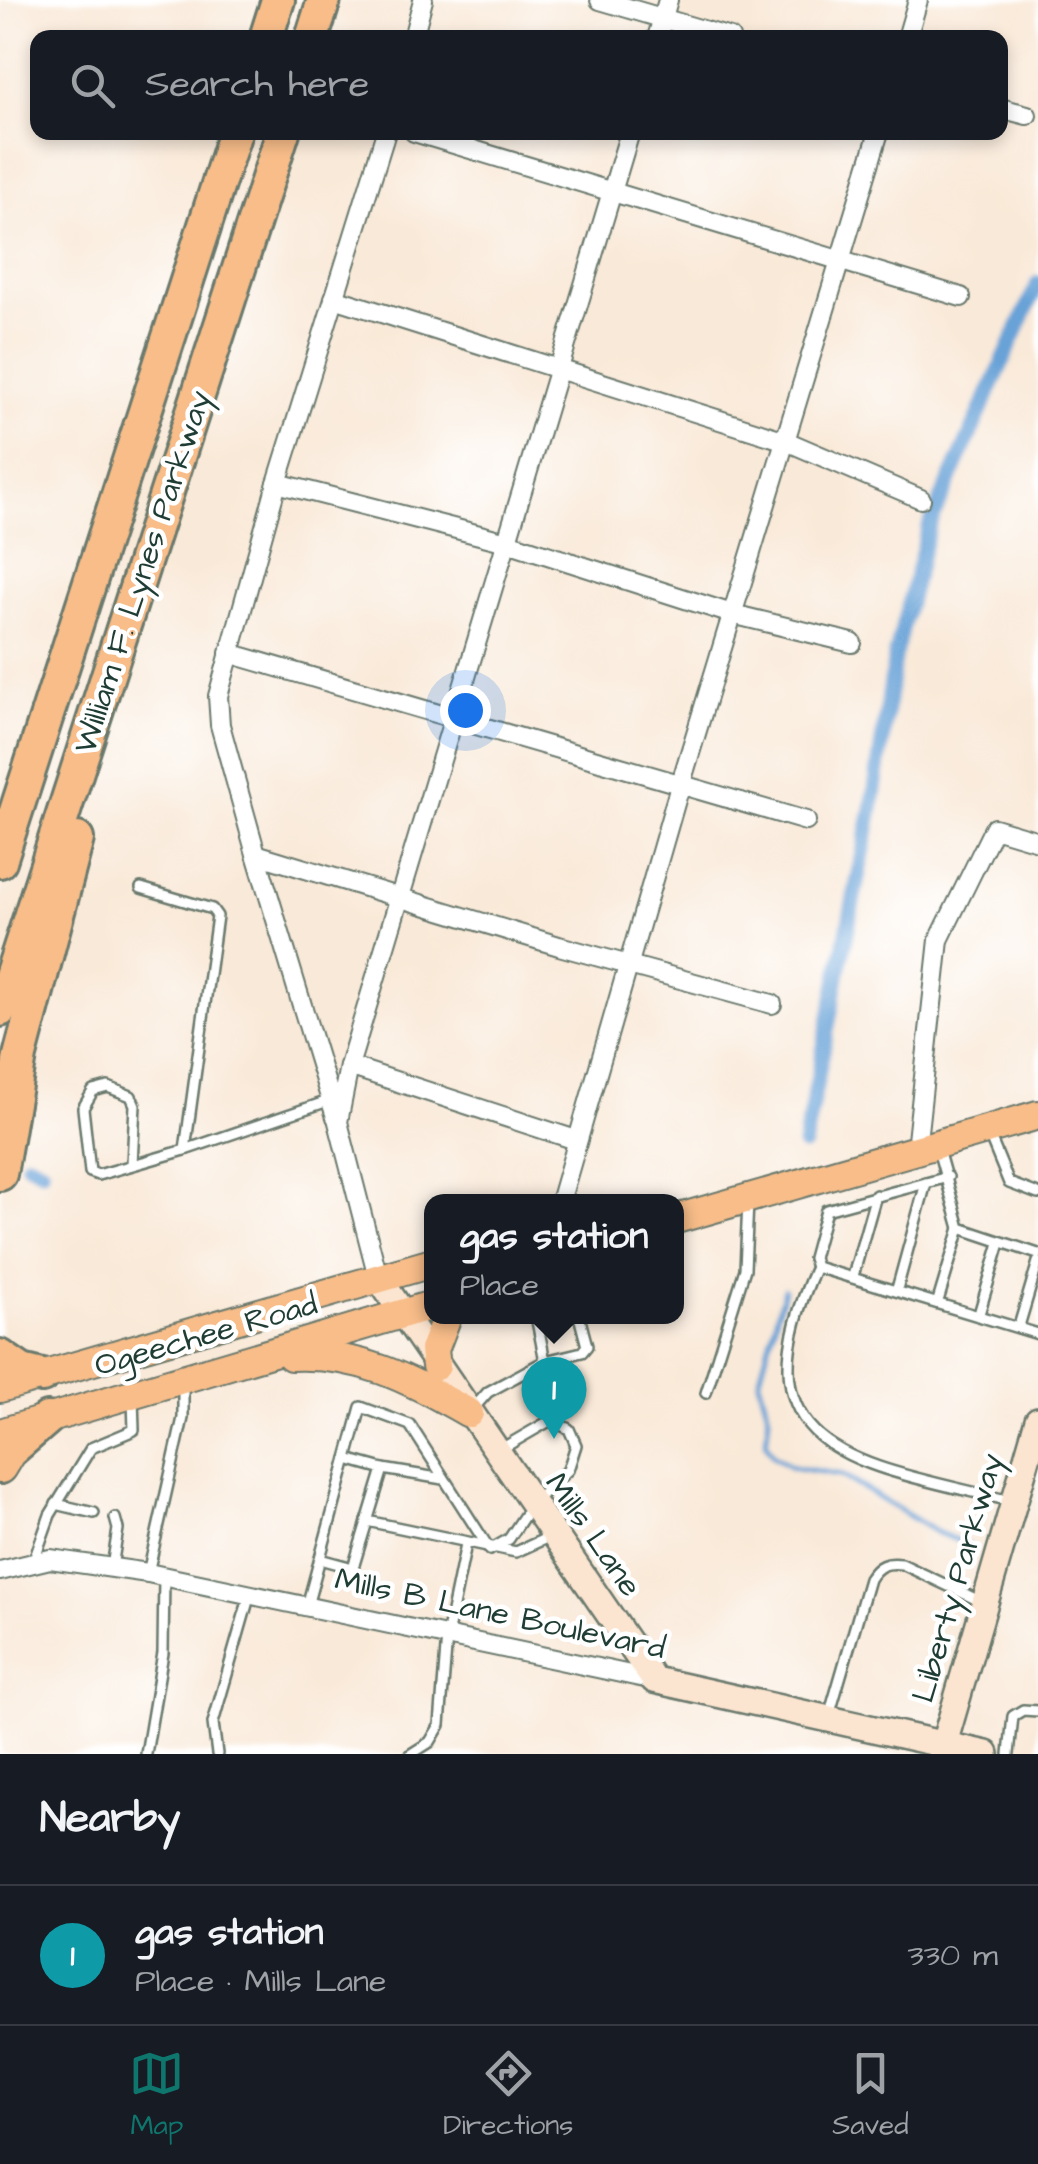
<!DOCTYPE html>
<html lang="en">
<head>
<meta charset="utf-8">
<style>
	body { margin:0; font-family:"Architects Daughter",sans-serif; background:#20242c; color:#f1f3f6 }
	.you { position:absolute; left:465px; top:710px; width:35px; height:35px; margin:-25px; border:8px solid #fff; border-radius:50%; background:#1a73e8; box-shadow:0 0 0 15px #1a73e833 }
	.badge { display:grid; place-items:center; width:65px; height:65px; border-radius:50%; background:#0f766e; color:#fff; font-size:32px; font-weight:700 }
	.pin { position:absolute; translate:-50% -82px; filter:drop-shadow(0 2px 5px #0008) }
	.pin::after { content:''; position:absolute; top:52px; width:35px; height:30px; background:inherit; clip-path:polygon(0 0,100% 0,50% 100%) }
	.popup { position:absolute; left:424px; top:1194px; width:260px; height:130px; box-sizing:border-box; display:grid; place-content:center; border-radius:20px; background:#171b24; filter:drop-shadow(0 2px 8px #0005); font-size:32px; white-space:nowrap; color:#9ea1a6 }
	.popup b { font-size:38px; color:#f1f3f6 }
	.popup::after { content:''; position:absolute; left:50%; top:100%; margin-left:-20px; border:20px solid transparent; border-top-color:#171b24 }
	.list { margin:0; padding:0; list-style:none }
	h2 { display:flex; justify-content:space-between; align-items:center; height:130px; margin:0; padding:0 40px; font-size:42px }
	h2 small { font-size:32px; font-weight:400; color:#9ea1a6 }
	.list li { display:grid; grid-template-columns:65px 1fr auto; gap:30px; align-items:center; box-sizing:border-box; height:140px; padding:0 40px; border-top:2px solid #363941 }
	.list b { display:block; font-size:38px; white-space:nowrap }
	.list p { margin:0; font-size:32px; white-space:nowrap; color:#9ea1a6 }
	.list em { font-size:32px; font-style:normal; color:#9ea1a6 }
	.icon { flex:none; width:55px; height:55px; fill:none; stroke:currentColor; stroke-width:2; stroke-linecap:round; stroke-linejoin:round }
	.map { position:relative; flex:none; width:1038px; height:1754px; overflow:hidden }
	.search { position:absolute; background:#171b24; box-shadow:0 5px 15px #0003; left:30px; right:30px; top:30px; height:110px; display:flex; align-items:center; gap:25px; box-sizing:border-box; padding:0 35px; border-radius:20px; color:#9ea1a6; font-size:38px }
	.sheet { height:270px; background:#171b24 }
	nav { display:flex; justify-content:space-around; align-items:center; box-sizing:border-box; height:140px; border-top:2px solid #363941; background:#171b24; font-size:28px; color:#9ea1a6 }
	nav a { display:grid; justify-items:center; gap:5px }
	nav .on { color:#0f766e }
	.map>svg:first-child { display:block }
</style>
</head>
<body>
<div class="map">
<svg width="1038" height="1754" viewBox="0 0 1038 1754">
	<rect width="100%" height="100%" fill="#fff"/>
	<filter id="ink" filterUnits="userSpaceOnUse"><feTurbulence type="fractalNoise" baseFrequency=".01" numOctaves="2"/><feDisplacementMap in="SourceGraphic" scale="20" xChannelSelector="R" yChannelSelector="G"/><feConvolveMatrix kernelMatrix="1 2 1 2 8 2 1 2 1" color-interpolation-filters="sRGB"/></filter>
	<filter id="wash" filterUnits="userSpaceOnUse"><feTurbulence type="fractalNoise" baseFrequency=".0048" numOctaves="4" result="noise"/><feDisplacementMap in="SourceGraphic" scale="40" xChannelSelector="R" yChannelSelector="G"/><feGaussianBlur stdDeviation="2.25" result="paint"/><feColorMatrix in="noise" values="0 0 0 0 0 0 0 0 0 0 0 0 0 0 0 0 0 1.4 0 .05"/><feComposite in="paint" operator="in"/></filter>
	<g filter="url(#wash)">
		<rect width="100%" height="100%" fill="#f9e9d8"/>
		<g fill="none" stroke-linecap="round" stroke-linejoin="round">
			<path stroke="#67a2d7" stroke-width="5" d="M784,1289L759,1381L769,1416L766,1443L774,1456L792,1467L841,1475L938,1533L968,1544"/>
			<g stroke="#67a2d7" stroke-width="15">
				<path d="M804,1145L872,809L895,655L929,527L1038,283"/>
				<path d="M28,1163L42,1170"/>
			</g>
		</g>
	</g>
	<g filter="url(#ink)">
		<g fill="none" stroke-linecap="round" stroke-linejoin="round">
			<defs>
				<g id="lane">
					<path d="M141,888L212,909L217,916L185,1150L331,1100"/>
					<path d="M988,1132L1009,1183L1038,1194"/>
					<path d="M937,1146L960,1228L1038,1254"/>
					<path d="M132,1164L135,1105L131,1096L108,1087L93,1091L83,1108L90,1172L98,1175L185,1150"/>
					<path d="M948,1177L826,1210L813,1258L816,1267L1038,1334"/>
					<path d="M816,1267C730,1456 864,1464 1010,1501"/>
					<path d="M853,1276L876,1195"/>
					<path d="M897,1289L926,1183"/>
					<path d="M938,1301L960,1228"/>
					<path d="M979,1314L1000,1243"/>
					<path d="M1019,1326L1038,1262"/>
					<path d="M545,1361L582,1352L587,1346L579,1316"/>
					<path d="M706,1393L745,1269L748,1202"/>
					<path d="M471,1411L488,1392L545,1361L536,1316"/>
					<path d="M383,1469L443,1479"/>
					<path d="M56,1504L94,1513"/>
					<path d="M367,1521L516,1552L551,1536"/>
					<path d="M320,1559L353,1568L383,1469L347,1459"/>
					<path d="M34,1560L50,1515L91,1448L134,1430L133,1398"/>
					<path d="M112,1567L118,1529L115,1518"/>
					<path d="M148,1573L183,1418V1385"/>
					<path d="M307,1606L361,1407L410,1425L490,1550L509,1539L532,1504L568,1470L576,1445L569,1429L551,1420L501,1449"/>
					<path d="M829,1716L869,1579C878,1565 886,1562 902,1564L984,1603"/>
					<path d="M146,1754L163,1653L164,1576"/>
					<path d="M217,1754L213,1723L250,1594"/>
					<path d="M411,1754L430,1742L440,1725L447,1636L466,1544"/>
					<path d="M1009,1754L1013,1716L1023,1710L1038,1711"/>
				</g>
				<g id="street">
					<path d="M600,0L730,38"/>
					<path d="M413,38L423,0"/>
					<path d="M657,38L668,0"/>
					<path d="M907,38L918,0"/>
					<path d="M1000,108L1027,115"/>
					<path d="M414,132L961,297"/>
					<path d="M334,298L786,441L921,499"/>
					<path d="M277,483L507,542L732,614L852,643"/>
					<path d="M229,653L806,821"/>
					<path d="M256,854L559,946L772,1004"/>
					<path d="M349,1066L576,1140"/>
					<path d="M336,1117L256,854L220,725L218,696L277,483L386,132"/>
					<path d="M916,1150L939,940L994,828L1038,841"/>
					<path d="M560,1202L680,786L879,132"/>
					<path d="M378,1277L338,1122L349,1066L630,132"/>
					<path d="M0,1571L50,1559L148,1573L654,1680"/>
				</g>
				<g id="secondary">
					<path d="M378,1277L654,1680L986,1754"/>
					<path d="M941,1754L1038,1420"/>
				</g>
				<g id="primary">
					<path d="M676,1219L1038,1115"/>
					<path d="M291,1356C363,1353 408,1379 469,1413"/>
					<path d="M436,1366L434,1350L447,1316"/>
					<path d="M0,1388L432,1263"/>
					<path d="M0,1433L432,1305"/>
				</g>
				<g id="highway">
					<path d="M266,38L278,0"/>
					<path d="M312,38L324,0"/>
					<path d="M0,861L235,132"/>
					<path d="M0,1010L283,132"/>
					<path d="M0,1174L20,1056L77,839"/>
					<path d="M0,1356L22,1371L42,1376"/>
					<path d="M0,1467L9,1452L47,1419"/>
				</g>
			</defs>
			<use href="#lane" stroke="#6b796d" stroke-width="14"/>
			<use href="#street" stroke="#6b796d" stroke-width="22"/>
			<use href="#secondary" stroke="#6b796d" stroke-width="30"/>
			<use href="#primary" stroke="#6b796d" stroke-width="32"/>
			<use href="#highway" stroke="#6b796d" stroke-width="38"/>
			<use href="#lane" stroke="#fff" stroke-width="9"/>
			<use href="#street" stroke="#fff" stroke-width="18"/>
			<use href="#secondary" stroke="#fce5d0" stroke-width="25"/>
			<use href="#primary" stroke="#f8bd89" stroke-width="28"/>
			<use href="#highway" stroke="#f8bd89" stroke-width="32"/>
		</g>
	</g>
	<g text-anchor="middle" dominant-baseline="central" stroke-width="9" stroke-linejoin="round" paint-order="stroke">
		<g font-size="32" fill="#1f3d34" stroke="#fff">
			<text transform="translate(143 572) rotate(-72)">William F. Lynes Parkway</text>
			<text transform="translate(206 1335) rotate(-16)">Ogeechee Road</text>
			<text transform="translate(593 1535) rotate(55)">Mills Lane</text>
			<text transform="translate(958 1578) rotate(-74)">Liberty Parkway</text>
			<text transform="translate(500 1614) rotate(12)">Mills B Lane Boulevard</text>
		</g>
	</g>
</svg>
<div class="you"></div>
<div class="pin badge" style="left:554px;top:1439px;background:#0f9aa8">1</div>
<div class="popup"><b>gas station</b>Place</div>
<div class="search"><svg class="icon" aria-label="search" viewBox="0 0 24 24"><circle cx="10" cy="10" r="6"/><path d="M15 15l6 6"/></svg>Search here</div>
</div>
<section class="sheet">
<h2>Nearby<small></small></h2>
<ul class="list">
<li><span class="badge" style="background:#0f9aa8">1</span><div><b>gas station</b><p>Place · Mills Lane</p></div><em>330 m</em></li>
</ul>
</section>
<nav>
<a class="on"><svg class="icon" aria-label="map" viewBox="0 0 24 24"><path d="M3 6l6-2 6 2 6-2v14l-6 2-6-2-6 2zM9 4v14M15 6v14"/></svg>Map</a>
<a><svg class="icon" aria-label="directions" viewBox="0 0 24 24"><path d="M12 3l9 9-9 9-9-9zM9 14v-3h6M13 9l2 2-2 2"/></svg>Directions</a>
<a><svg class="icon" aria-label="saved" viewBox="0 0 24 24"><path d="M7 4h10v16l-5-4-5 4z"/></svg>Saved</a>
</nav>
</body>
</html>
